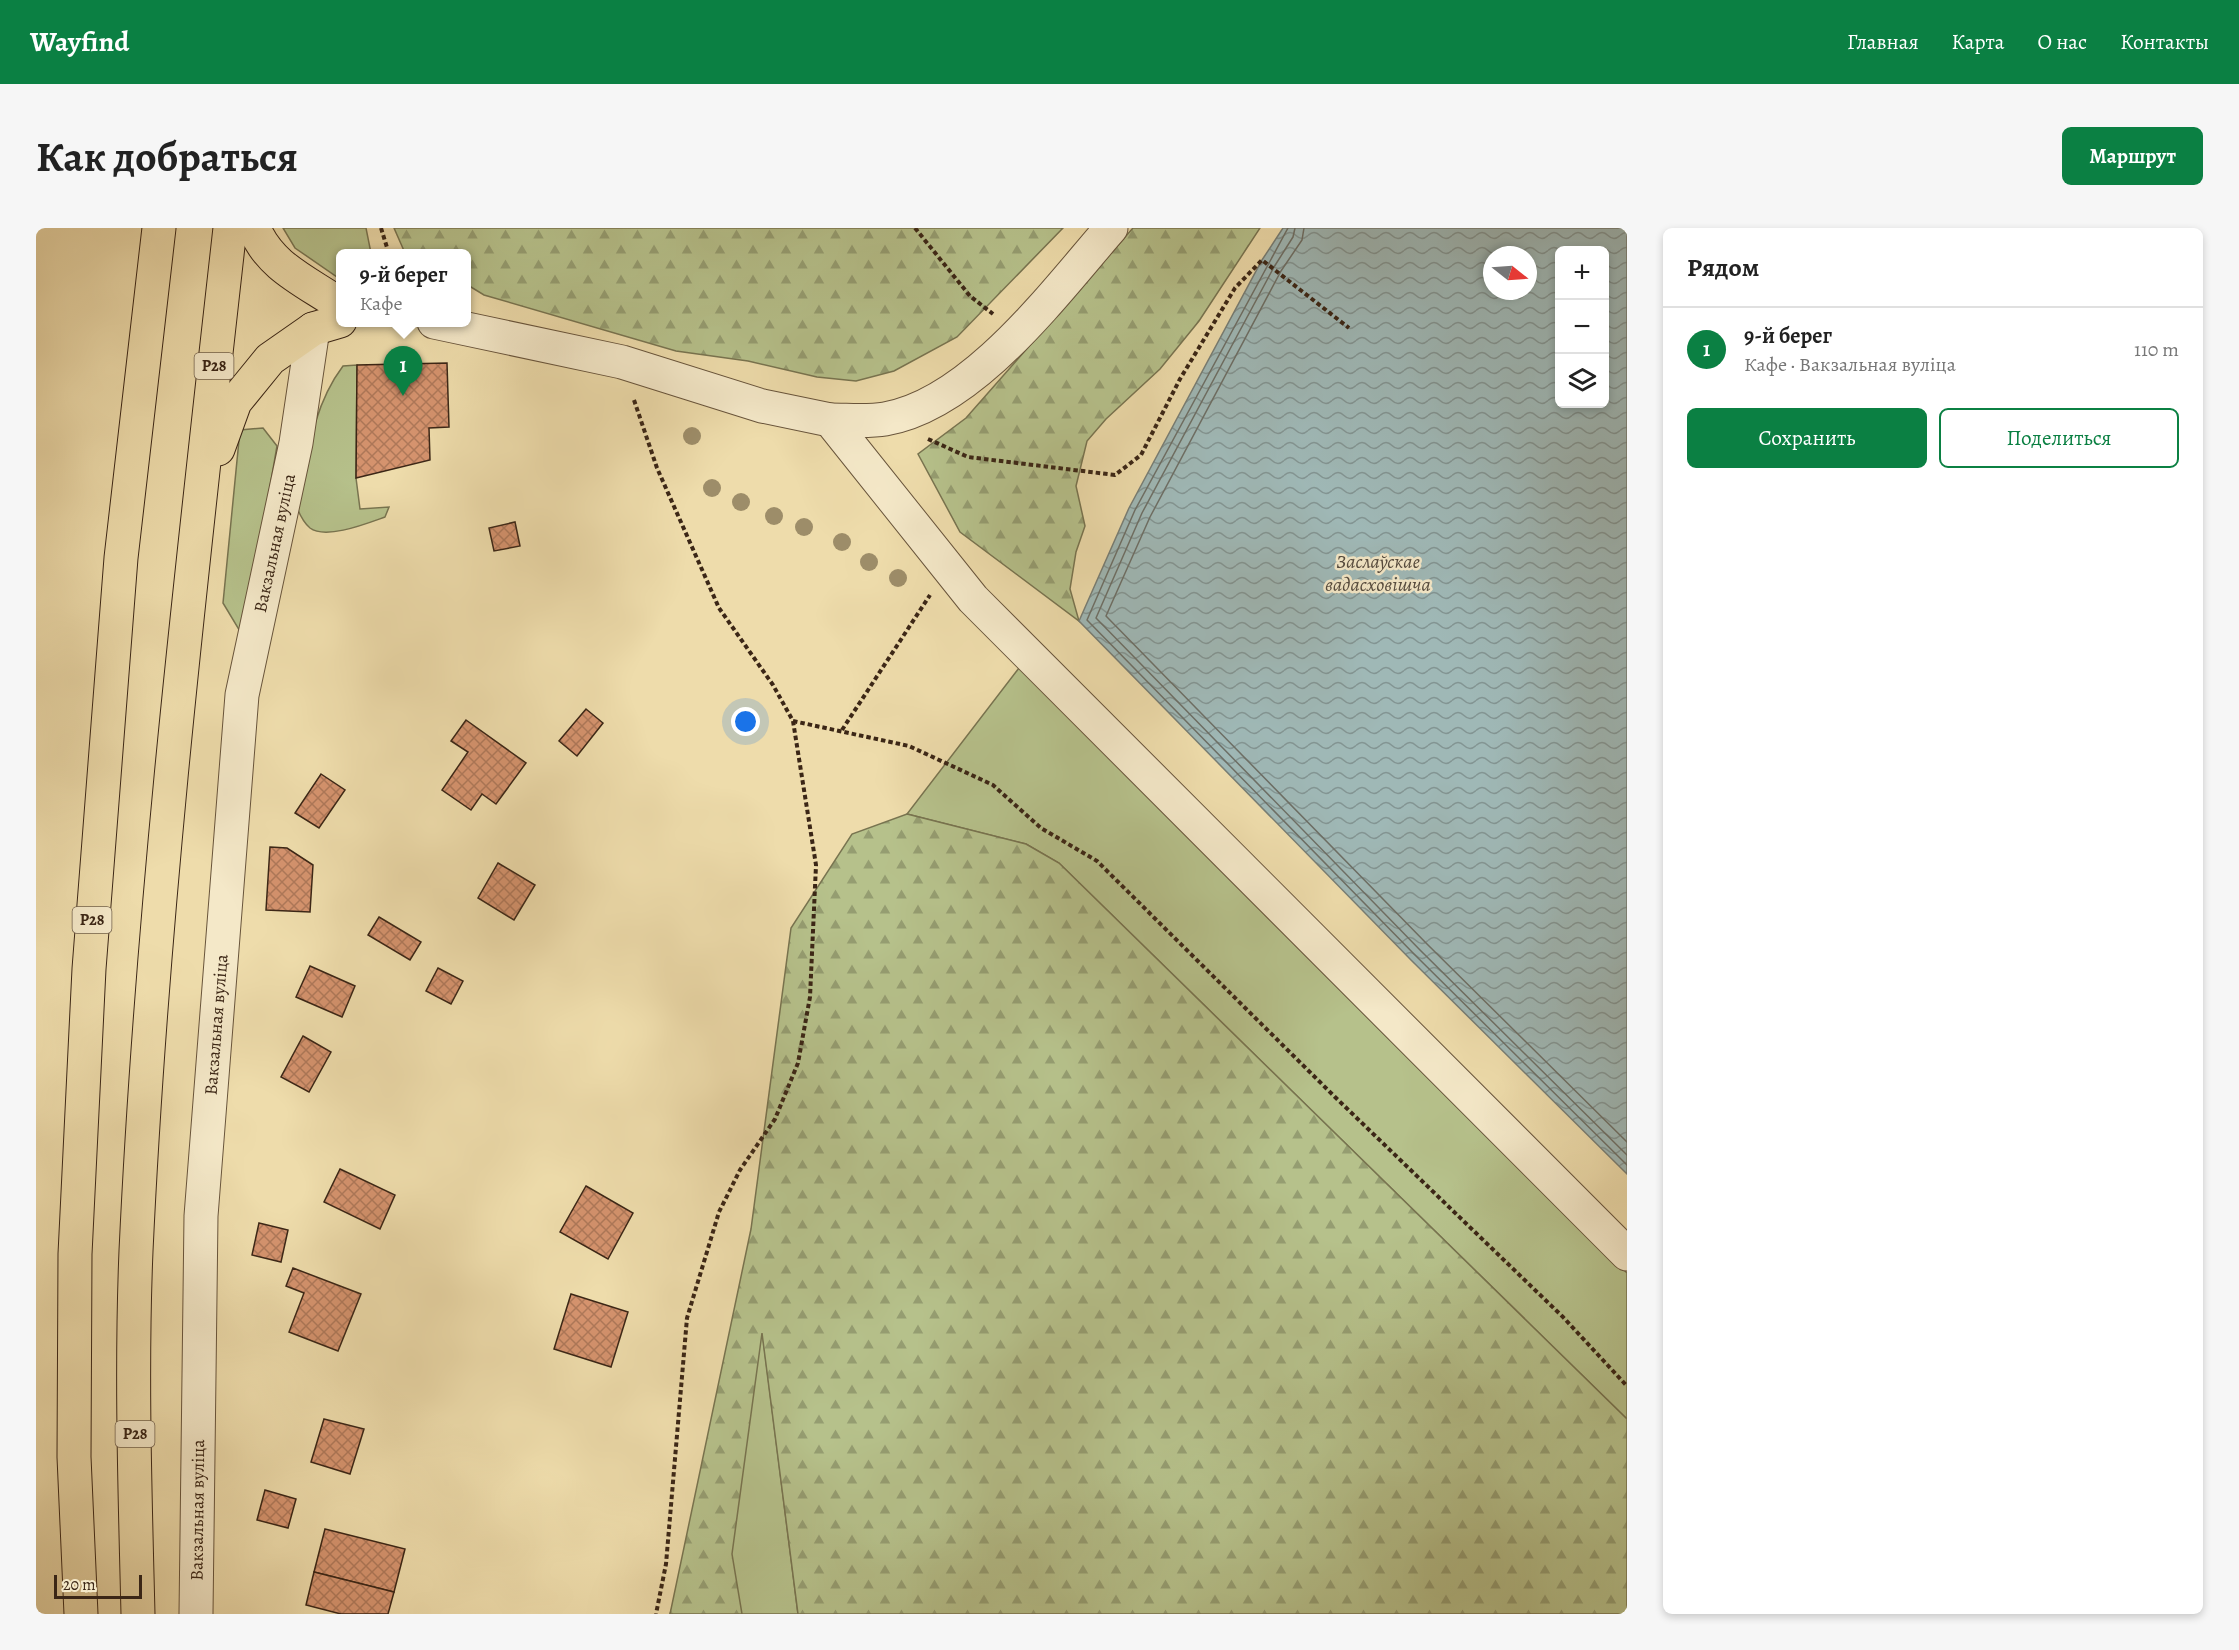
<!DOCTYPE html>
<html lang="ru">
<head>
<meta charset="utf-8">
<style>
	body { margin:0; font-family:Alegreya,serif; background:#f6f6f6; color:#222 }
	.controls { position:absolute; right:18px; top:18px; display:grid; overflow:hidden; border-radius:9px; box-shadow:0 3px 9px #0003 }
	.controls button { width:54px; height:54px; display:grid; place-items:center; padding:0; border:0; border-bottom:2px solid #e0e0e0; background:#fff; color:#222; font:30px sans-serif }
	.compass { position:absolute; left:1447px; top:18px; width:54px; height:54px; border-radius:50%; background:#fff; box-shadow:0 3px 9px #0003; rotate:107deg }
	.scale { position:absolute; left:18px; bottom:15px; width:88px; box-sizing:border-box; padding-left:6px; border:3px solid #3b2616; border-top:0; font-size:16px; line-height:21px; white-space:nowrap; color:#3b2616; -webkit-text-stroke:4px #f4e8c8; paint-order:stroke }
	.you { position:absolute; left:710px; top:494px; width:21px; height:21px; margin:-15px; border:4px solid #fff; border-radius:50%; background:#1a73e8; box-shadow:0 0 0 9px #1a73e833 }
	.badge { display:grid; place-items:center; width:39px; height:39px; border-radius:50%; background:#0b8043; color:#fff; font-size:20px; font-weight:700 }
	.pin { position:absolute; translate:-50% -50px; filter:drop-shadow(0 2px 3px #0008) }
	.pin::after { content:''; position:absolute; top:32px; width:21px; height:18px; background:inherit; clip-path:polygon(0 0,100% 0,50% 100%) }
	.popup { position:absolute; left:300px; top:21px; width:135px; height:78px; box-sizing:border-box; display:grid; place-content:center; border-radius:9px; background:#fff; filter:drop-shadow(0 2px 4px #0005); font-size:20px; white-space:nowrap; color:#767676 }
	.popup b { font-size:22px; color:#222 }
	.popup::after { content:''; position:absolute; left:50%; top:100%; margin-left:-12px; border:12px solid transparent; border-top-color:#fff }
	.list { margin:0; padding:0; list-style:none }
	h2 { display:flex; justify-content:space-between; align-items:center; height:78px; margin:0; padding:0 24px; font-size:26px }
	h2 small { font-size:20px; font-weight:400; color:#767676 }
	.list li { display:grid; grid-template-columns:39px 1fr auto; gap:18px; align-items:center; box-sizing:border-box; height:84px; padding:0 24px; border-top:2px solid #e0e0e0 }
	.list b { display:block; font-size:22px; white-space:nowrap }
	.list p { margin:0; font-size:20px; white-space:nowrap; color:#767676 }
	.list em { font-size:20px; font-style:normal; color:#767676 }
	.actions { display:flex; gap:12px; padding:18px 24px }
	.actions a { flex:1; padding:14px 0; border:2px solid #0b8043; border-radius:9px; text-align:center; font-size:21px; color:#0b8043 }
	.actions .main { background:#0b8043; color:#fff }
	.icon { flex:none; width:33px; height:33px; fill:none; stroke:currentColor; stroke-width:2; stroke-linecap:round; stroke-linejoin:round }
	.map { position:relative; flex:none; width:1591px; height:1386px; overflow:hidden; border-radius:9px }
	header { display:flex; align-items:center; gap:36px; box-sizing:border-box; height:84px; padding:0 30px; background:#0b8043; color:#fff }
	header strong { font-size:28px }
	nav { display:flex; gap:33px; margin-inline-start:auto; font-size:21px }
	.intro { display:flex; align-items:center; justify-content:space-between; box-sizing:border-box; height:144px; padding:0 36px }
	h1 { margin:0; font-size:42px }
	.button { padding:15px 27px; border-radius:9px; background:#0b8043; color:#fff; font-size:21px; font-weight:700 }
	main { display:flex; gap:36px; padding:0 36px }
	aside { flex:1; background:#fff; border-radius:9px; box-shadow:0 3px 9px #0003 }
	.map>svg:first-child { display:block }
</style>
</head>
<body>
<header>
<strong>Wayfind</strong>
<nav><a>Главная</a><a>Карта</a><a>О нас</a><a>Контакты</a></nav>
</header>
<div class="intro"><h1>Как добраться</h1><a class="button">Маршрут</a></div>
<main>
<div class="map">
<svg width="1591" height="1386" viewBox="0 0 1591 1386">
	<defs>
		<pattern id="forest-firs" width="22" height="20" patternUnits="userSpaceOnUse" patternTransform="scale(1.5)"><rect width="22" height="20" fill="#b6c18b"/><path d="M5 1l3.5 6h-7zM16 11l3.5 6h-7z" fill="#959d71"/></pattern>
		<pattern id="water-waves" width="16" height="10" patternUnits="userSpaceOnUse" patternTransform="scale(1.5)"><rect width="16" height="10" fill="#9fb8b6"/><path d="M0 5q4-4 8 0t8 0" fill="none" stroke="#839593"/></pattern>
		<pattern id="building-cross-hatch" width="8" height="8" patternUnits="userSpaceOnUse" patternTransform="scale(1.5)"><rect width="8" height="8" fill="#d5936e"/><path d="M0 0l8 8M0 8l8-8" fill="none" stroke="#ae7859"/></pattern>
	</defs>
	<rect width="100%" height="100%" fill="#eedcab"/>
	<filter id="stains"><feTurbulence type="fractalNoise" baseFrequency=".00333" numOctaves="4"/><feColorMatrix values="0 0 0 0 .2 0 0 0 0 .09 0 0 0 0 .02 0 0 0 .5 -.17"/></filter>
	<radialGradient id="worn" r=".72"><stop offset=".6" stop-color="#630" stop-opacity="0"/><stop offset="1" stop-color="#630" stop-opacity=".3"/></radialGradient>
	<g fill="#b6c18b" stroke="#787450" stroke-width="1.5">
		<path d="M247,0H330L335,25L304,26V51L259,20Z"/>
		<path d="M321,137L320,250L324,281L353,279L349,289C332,295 290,312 274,300C269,296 264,287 261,280C271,231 276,179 307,138Z"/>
		<path d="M227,200L241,218L208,410L187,375L204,202Z"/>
		<path d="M983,440L1591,1045V1191L1023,635L990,616L871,586Z"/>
		<path d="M726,1102L762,1386H634Z"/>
	</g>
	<g fill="url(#forest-firs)" stroke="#787450" stroke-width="1.5">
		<path d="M358,0H1027L921,109L858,143L820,153L781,149L712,133L640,123L448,67L430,56V26L369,25Z"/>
		<path d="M1097,0H1224L1163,93L1124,141L1070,191L1051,213L1040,258L1049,298L1040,324L1034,361L1043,393L924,304L882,226L930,190Z"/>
		<path d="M871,586L990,616L1023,635L1591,1191V1386H762L726,1105L696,1326L706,1386H634L715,1001L755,700L816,606Z"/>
	</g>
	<path fill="url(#water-waves)" stroke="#777e76" stroke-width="1.5" fill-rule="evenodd" d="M1247,0H1591V946L1375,732L1043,393L1093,280L1226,32ZM1524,22H1568V176H1524ZM1456,27H1492V63H1456Z"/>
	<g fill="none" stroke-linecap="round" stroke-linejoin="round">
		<g stroke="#6d6f66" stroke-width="1.5">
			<path d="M1252,0L1099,282L1051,392L1379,727L1591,937"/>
			<path d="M1259,0L1257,9L1238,39L1106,285L1060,390L1384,722L1591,927"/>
			<path d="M1268,0L1266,12L1245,43L1114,289L1070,388L1391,716L1591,914"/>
		</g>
	</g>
	<g fill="url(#building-cross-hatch)" stroke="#3b2616" stroke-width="1.5">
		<path d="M411,135L413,199L393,200L394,232L320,250L321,137Z"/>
		<path d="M479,294L484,318L458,323L453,300Z"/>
		<path d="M550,481L567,495L541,528L523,513Z"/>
		<path d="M430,492L490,535L460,576L446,566L435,582L406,562L432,524L415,513Z"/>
		<path d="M285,546L309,562L283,600L259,585Z"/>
		<path d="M234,619L251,620L277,637L274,684L230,682Z"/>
		<path d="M462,635L499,657L478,692L442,670Z"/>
		<path d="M343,689L385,714L374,732L332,707Z"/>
		<path d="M274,738L319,758L306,789L260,769Z"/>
		<path d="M402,740L427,753L415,776L390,763Z"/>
		<path d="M267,808L295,824L273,864L245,849Z"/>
		<path d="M304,941L359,967L344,1001L288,974Z"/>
		<path d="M550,958L597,985L572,1031L524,1004Z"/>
		<path d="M223,995L252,1002L245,1034L216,1027Z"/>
		<path d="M257,1040L325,1066L302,1123L253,1104L268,1065L250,1058Z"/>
		<path d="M535,1066L592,1084L575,1139L518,1121Z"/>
		<path d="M288,1191L328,1201L314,1246L275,1234Z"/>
		<path d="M229,1262L260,1271L252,1300L221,1292Z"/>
		<path d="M289,1301L369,1321L358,1364L278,1344Z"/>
		<path d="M278,1344L358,1364L352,1386H305L270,1377Z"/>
	</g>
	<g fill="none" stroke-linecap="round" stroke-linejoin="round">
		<defs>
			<g id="minor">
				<path d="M398,94L586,134L726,178L794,192L937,371L1591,1026"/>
				<path d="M794,192C812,192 832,194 849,191C937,176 1019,64 1075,0"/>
				<path id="s1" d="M160,1386L165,988L206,467L260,215L277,101"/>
			</g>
			<g id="highway">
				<path d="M218,0C232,35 263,50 294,70L304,73"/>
				<path d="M182,221L199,174L234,131L277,101L304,93"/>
				<path d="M45,1386L38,1229L39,1026L53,741L85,330L123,0"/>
				<path d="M102,1386C99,1265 95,1143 100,1023C116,681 156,340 194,0"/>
			</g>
		</defs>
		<use href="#minor" stroke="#68543b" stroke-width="35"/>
		<use href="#highway" stroke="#3b2616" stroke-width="35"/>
		<g stroke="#3b2616" stroke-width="4" stroke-dasharray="4.5 3" stroke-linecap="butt">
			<path d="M345,0L353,26"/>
			<path d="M879,0L934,68L957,86"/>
			<path d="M598,172L621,240L683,380L737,457L757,493L780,637L774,769L762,835L739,891L704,942L683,984L651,1090L630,1336L620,1386"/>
			<path d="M892,211L932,229L1079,247L1105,227L1144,151L1199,60L1226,32L1313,100"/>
			<path d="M757,493L873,518L957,557L1005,600L1061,633L1299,869L1527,1089L1591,1158"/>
			<path d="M806,502L894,367"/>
		</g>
		<use href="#minor" stroke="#f4e8c8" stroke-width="33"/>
		<use href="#highway" stroke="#eedcab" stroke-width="33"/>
	</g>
	<g fill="#9d8d69">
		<circle cx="656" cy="208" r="9"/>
		<circle cx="676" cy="260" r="9"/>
		<circle cx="705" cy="274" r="9"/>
		<circle cx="738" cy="288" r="9"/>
		<circle cx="768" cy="299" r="9"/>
		<circle cx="806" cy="314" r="9"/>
		<circle cx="833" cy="334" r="9"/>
		<circle cx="862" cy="350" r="9"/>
	</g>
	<g text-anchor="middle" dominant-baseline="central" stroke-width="5" stroke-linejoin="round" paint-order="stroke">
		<g fill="#f4e8c8" stroke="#72604b" stroke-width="1.5">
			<rect x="158.5" y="125" width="39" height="26" rx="4.5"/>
			<rect x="36.5" y="679" width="39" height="26" rx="4.5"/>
			<rect x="79.5" y="1193" width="39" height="26" rx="4.5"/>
		</g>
		<g font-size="16" font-weight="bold" fill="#3b2616">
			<text x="178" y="138">Р28</text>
			<text x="56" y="692">Р28</text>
			<text x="99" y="1206">Р28</text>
		</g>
		<g font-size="18" fill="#3b2616" stroke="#f4e8c8">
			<text stroke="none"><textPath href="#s1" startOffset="1076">Вакзальная вуліца</textPath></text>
			<text stroke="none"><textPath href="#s1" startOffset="590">Вакзальная вуліца</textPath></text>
			<text stroke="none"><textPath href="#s1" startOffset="104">Вакзальная вуліца</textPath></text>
		</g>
		<g font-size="20" font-style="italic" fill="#544a3e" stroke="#f4e8c8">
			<text x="1342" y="333">Заслаўскае<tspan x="1342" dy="23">вадасховішча</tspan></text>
		</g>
	</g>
	<rect width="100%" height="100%" filter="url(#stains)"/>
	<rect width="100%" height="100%" fill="url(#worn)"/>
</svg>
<div class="controls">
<button>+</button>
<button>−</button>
<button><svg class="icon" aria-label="layers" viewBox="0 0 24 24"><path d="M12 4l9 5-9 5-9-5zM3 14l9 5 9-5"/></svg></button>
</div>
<svg class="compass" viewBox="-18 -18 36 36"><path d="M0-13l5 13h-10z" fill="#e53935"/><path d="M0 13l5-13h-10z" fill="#767676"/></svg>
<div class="scale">20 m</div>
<div class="you"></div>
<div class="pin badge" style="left:367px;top:168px">1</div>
<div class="popup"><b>9-й берег</b>Кафе</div>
</div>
<aside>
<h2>Рядом<small></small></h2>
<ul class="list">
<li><span class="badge">1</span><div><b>9-й берег</b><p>Кафе · Вакзальная вуліца</p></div><em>110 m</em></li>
</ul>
<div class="actions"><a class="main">Сохранить</a><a>Поделиться</a></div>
</aside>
</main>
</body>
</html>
